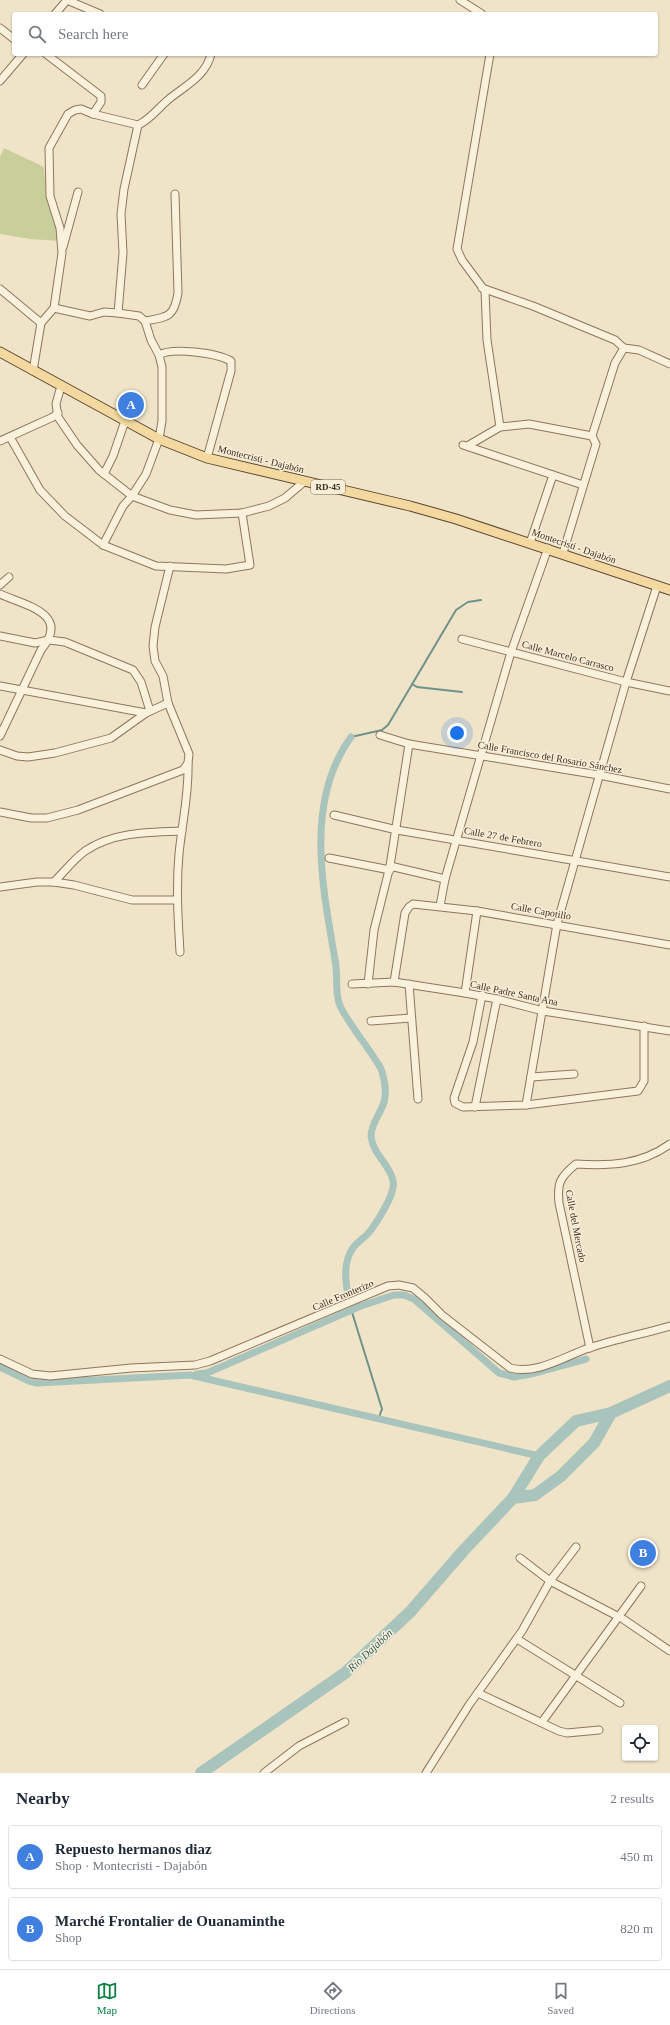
<!DOCTYPE html>
<html lang="en">
<head>
<meta charset="utf-8">
<style>
	body { margin:0; font-family:Georgia,serif; background:#f2f2f3; color:#1f2937 }
	.controls { position:absolute; right:12px; bottom:12px; display:grid; overflow:hidden; border-radius:4px; box-shadow:0 1px 3px #0004 }
	.controls button { width:36px; height:36px; display:grid; place-items:center; padding:0; border:0; border-bottom:1px solid #e0e1e3; background:#fff; color:#1f2937; font:20px sans-serif }
	.you { position:absolute; left:457px; top:733px; width:14px; height:14px; margin:-10px; border:3px solid #fff; border-radius:50%; background:#1a73e8; box-shadow:0 0 0 6px #1a73e833 }
	.badge { display:grid; place-items:center; width:26px; height:26px; border-radius:50%; background:#0b8043; color:#fff; font-size:13px; font-weight:700 }
	.pin { position:absolute; translate:-50% -50%; border:2px solid #fff; box-shadow:0 1px 4px #0006 }
	.list { margin:0; padding:0; list-style:none }
	h2 { display:flex; justify-content:space-between; align-items:center; height:52px; margin:0; padding:0 16px; font-size:17px }
	h2 small { font-size:13px; font-weight:400; color:#747a83 }
	.list li { display:grid; grid-template-columns:26px 1fr auto; gap:12px; align-items:center; box-sizing:border-box; height:64px; margin:0 8px 8px; padding:0 8px; border:1px solid #e0e1e3; border-radius:4px }
	.list b { display:block; font-size:15px; white-space:nowrap }
	.list p { margin:0; font-size:13px; white-space:nowrap; color:#747a83 }
	.list em { font-size:13px; font-style:normal; color:#747a83 }
	.icon { flex:none; width:22px; height:22px; fill:none; stroke:currentColor; stroke-width:2; stroke-linecap:round; stroke-linejoin:round }
	.map { position:relative; flex:none; width:670px; height:1773px; overflow:hidden }
	.search { position:absolute; background:#fff; box-shadow:0 1px 3px #0004; left:12px; right:12px; top:12px; height:44px; display:flex; align-items:center; gap:10px; box-sizing:border-box; padding:0 14px; border-radius:4px; color:#747a83; font-size:15px }
	.sheet { height:196px; background:#fff }
	nav { display:flex; justify-content:space-around; align-items:center; box-sizing:border-box; height:56px; border-top:1px solid #e0e1e3; background:#fff; font-size:11px; color:#747a83 }
	nav a { display:grid; justify-items:center; gap:2px }
	nav .on { color:#0b8043 }
	.map>svg:first-child { display:block }
</style>
</head>
<body>
<div class="map">
<svg width="670" height="1773" viewBox="0 0 670 1773">
	<rect width="100%" height="100%" fill="#f0e4c8"/>
	<path fill="#c9cf9b" d="M4,148L44,167L46,196L60,241L30,239L0,234V157Z"/>
	<g fill="none" stroke-linecap="round" stroke-linejoin="round">
		<g stroke="#6f938a" stroke-width="2">
			<path d="M412,684L417,687L462,692"/>
			<path d="M351,737L382,730L388,725L456,610L468,602L481,600"/>
			<path d="M351,1309L382,1409L378,1420"/>
		</g>
		<g stroke="#a9c4bc" stroke-width="7">
			<path d="M348,1296C346,1283 344,1271 348,1258C353,1242 363,1241 371,1230C378,1220 396,1193 393,1181C390,1164 373,1155 371,1136C371,1124 381,1113 384,1102C387,1092 385,1082 382,1072C381,1067 376,1061 373,1056C365,1043 343,1016 339,1003C335,990 338,974 335,960C323,888 304,802 351,737"/>
			<path d="M0,1367L29,1381L37,1383L190,1375L539,1456"/>
			<path d="M197,1374L207,1373L361,1306L394,1295H404L414,1299L499,1373L514,1377L531,1374L586,1359"/>
		</g>
		<g stroke="#a9c4bc" stroke-width="12">
			<path d="M513,1498L535,1495L561,1476L594,1443L611,1413"/>
			<path d="M201,1773L345,1673L410,1612L464,1550L513,1498L539,1456L576,1421L611,1413L670,1386"/>
		</g>
		<defs>
			<g id="minor">
				<path d="M460,0L482,14"/>
				<path d="M55,14L67,0L100,14"/>
				<path d="M0,28L14,39"/>
				<path d="M46,54L101,96V102L93,114"/>
				<path d="M490,54L457,249L462,260L485,291L487,340L500,427"/>
				<path d="M0,81L23,54"/>
				<path d="M142,85L164,54"/>
				<path d="M63,247L78,192"/>
				<path d="M482,288L533,306L615,340L624,348L639,350L670,364"/>
				<path d="M0,289L41,323L54,308L90,316L104,312L118,313L139,316L145,321L151,340L159,355L162,367V421L159,439"/>
				<path d="M54,308L62,253L60,228L50,196L49,148L68,114L75,110L81,109L93,114L138,125C151,119 158,108 169,99C185,86 206,76 211,54"/>
				<path d="M118,313L123,253L121,214L124,189L138,125"/>
				<path d="M145,321C167,317 174,318 178,293L175,194"/>
				<path d="M159,355C172,347 217,353 231,361V371L207,458"/>
				<path d="M33,371L41,323"/>
				<path d="M61,386L56,404L58,417L77,445L99,470L132,496L170,510L196,515L242,513L269,506L285,498L305,481"/>
				<path d="M10,437L40,490L65,516L103,545L156,566L226,569L250,565L242,513"/>
				<path d="M0,441L53,417L58,413"/>
				<path d="M463,445L583,485"/>
				<path d="M469,445L500,427L529,424L592,436"/>
				<path d="M104,474L113,456L125,421"/>
				<path d="M530,543L553,475"/>
				<path d="M103,545L123,506L132,496L146,474L159,439"/>
				<path d="M563,553L596,444L592,436L615,363L624,348"/>
				<path d="M0,585L9,577"/>
				<path d="M0,594C27,606 71,614 41,650L0,736"/>
				<path d="M0,636L35,643L49,640L65,642L133,670L141,682L150,711"/>
				<path d="M462,639L626,682L670,691"/>
				<path d="M0,686L146,713L168,703"/>
				<path d="M380,735L409,744L599,775L670,789"/>
				<path d="M0,750L17,756L28,757L55,753L111,738L146,713"/>
				<path d="M0,812L31,818H47L78,810L183,770L188,763L189,754L168,703L163,676L155,661L153,646L155,627L170,566"/>
				<path d="M334,815L397,830L670,877"/>
				<path d="M329,858L390,870"/>
				<path d="M390,866L445,879"/>
				<path d="M54,882C64,872 73,860 85,851C113,832 149,832 182,831"/>
				<path d="M0,887L37,882H54L74,885L132,900H177"/>
				<path d="M440,906L445,879L511,652L548,548"/>
				<path d="M180,952C178,919 176,887 179,854C182,823 189,794 188,763"/>
				<path d="M394,982L405,913L409,907L413,904L477,911L670,945"/>
				<path d="M352,984L394,982L465,993L497,999L543,1011L670,1031"/>
				<path d="M368,984L374,930L390,866L409,744"/>
				<path d="M409,984L418,1099"/>
				<path d="M465,993L477,911"/>
				<path d="M482,995L473,1042L454,1098L455,1103L463,1107L526,1105L638,1091L644,1081V1026"/>
				<path d="M371,1021L411,1018"/>
				<path d="M531,1077L574,1074"/>
				<path d="M526,1105L557,924L626,682L657,586"/>
				<path d="M475,1107L497,999"/>
				<path d="M590,1348L559,1203C557,1183 560,1177 576,1164C610,1166 641,1165 670,1144"/>
				<path d="M0,1359L32,1374L50,1376L131,1368L195,1365L210,1361L388,1286L399,1285L413,1288L425,1298L442,1315L510,1368C537,1375 565,1356 589,1348C616,1339 643,1334 670,1326"/>
				<path d="M576,1547L550,1581L623,1619L670,1651"/>
				<path d="M517,1639L620,1703"/>
				<path d="M478,1693L559,1731L567,1733L599,1730"/>
				<path d="M542,1722L641,1586"/>
				<path d="M264,1773L299,1746L345,1722"/>
				<path d="M426,1773L469,1705L522,1631L550,1581L520,1558"/>
			</g>
			<path id="major" d="M0,352L159,439L207,458L410,506L456,519L670,590"/>
		</defs>
		<use href="#minor" stroke="#8d765c" stroke-width="9"/>
		<use href="#major" stroke="#5b4430" stroke-width="11"/>
		<use href="#minor" stroke="#faf1dc" stroke-width="7"/>
		<use href="#major" stroke="#f3d9a0" stroke-width="9"/>
	</g>
	<g text-anchor="middle" dominant-baseline="central" stroke-width="3" stroke-linejoin="round" paint-order="stroke">
		<rect fill="#f7eed8" stroke="#756857" stroke-width="1" x="311" y="480" width="34" height="14" rx="3"/>
		<g font-size="9" font-weight="bold" fill="#3d2e20">
			<text x="328" y="487">RD-45</text>
		</g>
		<g font-size="10" fill="#3d2e20" stroke="#f7eed8">
			<text transform="translate(261 459) rotate(14)">Montecristi - Dajabón</text>
			<text transform="translate(574 546) rotate(19)">Montecristi - Dajabón</text>
			<text transform="translate(568 656) rotate(15)">Calle Marcelo Carrasco</text>
			<text transform="translate(550 757) rotate(10)">Calle Francisco del Rosario Sánchez</text>
			<text transform="translate(503 837) rotate(10)">Calle 27 de Febrero</text>
			<text transform="translate(541 911) rotate(10)">Calle Capotillo</text>
			<text transform="translate(514 993) rotate(12)">Calle Padre Santa Ana</text>
			<text transform="translate(576 1226) rotate(79)">Calle del Mercado</text>
			<text transform="translate(343 1295) rotate(-23)">Calle Fronterizo</text>
		</g>
		<g font-size="11" font-style="italic" fill="#2f5d5a" stroke="#f7eed8">
			<text transform="translate(370 1650) rotate(-43)">Río Dajabón</text>
		</g>
	</g>
</svg>
<div class="controls">
<button><svg class="icon" aria-label="locate" viewBox="0 0 24 24"><circle cx="12" cy="12" r="6"/><path d="M12 2v4M12 18v4M2 12h4M18 12h4"/></svg></button>
</div>
<div class="you"></div>
<div class="pin badge" style="left:131px;top:405px;background:#3f7fe0">A</div>
<div class="pin badge" style="left:643px;top:1553px;background:#3f7fe0">B</div>
<div class="search"><svg class="icon" aria-label="search" viewBox="0 0 24 24"><circle cx="10" cy="10" r="6"/><path d="M15 15l6 6"/></svg>Search here</div>
</div>
<section class="sheet">
<h2>Nearby<small>2 results</small></h2>
<ul class="list">
<li><span class="badge" style="background:#3f7fe0">A</span><div><b>Repuesto hermanos diaz</b><p>Shop · Montecristi - Dajabón</p></div><em>450 m</em></li>
<li><span class="badge" style="background:#3f7fe0">B</span><div><b>Marché Frontalier de Ouanaminthe</b><p>Shop</p></div><em>820 m</em></li>
</ul>
</section>
<nav>
<a class="on"><svg class="icon" aria-label="map" viewBox="0 0 24 24"><path d="M3 6l6-2 6 2 6-2v14l-6 2-6-2-6 2zM9 4v14M15 6v14"/></svg>Map</a>
<a><svg class="icon" aria-label="directions" viewBox="0 0 24 24"><path d="M12 3l9 9-9 9-9-9zM9 14v-3h6M13 9l2 2-2 2"/></svg>Directions</a>
<a><svg class="icon" aria-label="saved" viewBox="0 0 24 24"><path d="M7 4h10v16l-5-4-5 4z"/></svg>Saved</a>
</nav>
</body>
</html>
